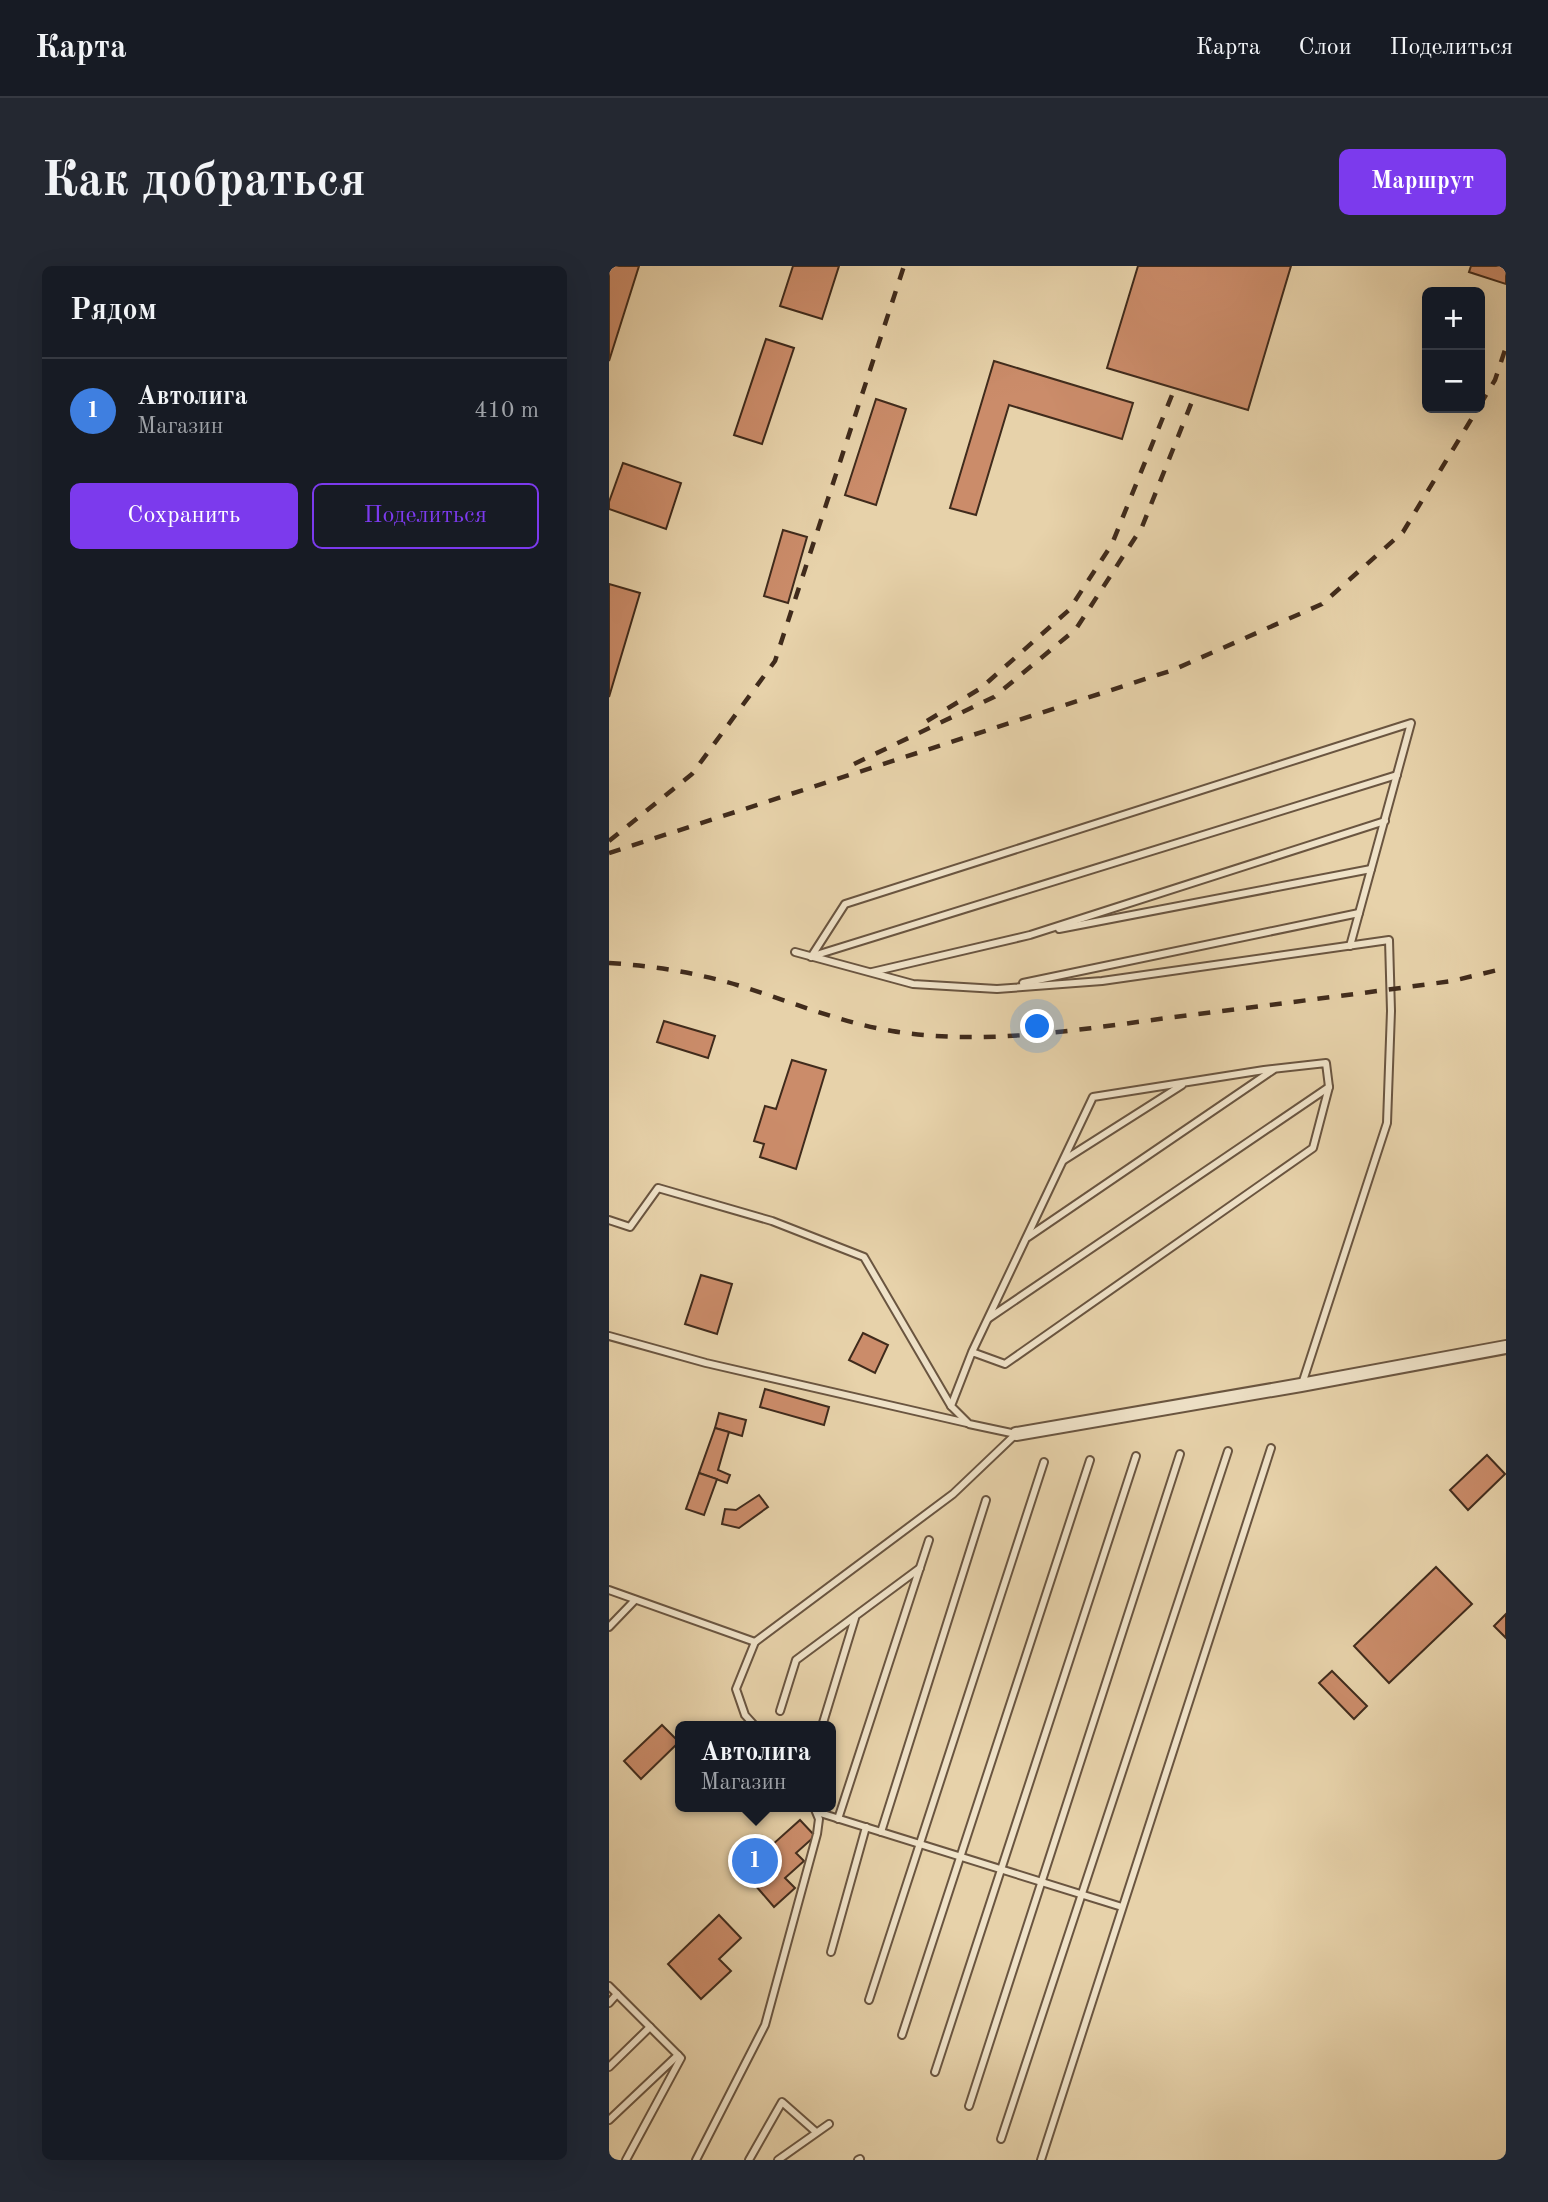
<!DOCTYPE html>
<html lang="ru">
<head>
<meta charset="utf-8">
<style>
	body { margin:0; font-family:"Old Standard TT",serif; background:#242831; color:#f1f3f6 }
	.controls { position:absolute; right:21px; top:21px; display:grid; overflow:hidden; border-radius:10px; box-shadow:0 7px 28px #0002 }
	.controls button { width:63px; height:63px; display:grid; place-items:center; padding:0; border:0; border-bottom:2px solid #363941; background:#171b24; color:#f1f3f6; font:35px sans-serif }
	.you { position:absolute; left:429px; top:761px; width:24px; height:24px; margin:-18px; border:5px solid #fff; border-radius:50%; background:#1a73e8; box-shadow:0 0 0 10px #1a73e833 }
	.badge { display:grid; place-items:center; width:46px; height:46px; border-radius:50%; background:#7c3aed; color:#fff; font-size:23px; font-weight:700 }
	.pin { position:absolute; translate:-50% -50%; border:4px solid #fff; box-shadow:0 2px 7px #0006 }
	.popup { position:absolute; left:66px; top:1455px; width:161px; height:91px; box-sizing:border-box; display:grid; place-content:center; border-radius:10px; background:#171b24; filter:drop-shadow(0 2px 5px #0005); font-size:23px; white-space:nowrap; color:#9ea1a6 }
	.popup b { font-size:26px; color:#f1f3f6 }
	.popup::after { content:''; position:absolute; left:50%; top:100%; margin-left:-14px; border:14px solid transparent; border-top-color:#171b24 }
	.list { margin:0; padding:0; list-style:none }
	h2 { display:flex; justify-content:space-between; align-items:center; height:91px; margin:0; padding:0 28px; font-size:30px }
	h2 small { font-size:23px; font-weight:400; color:#9ea1a6 }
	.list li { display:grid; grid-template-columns:46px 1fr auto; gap:21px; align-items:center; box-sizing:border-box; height:105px; padding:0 28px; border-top:2px solid #363941 }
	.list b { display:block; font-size:26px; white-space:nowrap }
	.list p { margin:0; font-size:23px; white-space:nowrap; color:#9ea1a6 }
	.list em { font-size:23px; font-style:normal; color:#9ea1a6 }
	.actions { display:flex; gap:14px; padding:21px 28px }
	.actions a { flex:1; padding:16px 0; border:2px solid #7c3aed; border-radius:10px; text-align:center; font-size:24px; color:#7c3aed }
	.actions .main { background:#7c3aed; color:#fff }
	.map { position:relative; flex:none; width:897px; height:1894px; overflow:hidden; border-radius:10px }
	header { display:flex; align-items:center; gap:42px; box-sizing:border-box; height:98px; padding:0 35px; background:#171b24; border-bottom:2px solid #363941 }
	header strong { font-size:33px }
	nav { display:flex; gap:38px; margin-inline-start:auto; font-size:24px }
	.intro { display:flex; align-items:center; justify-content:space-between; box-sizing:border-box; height:168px; padding:0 42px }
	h1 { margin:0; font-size:49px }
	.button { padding:18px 32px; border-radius:10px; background:#7c3aed; color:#fff; font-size:24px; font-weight:700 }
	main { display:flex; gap:42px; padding:0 42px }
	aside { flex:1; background:#171b24; border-radius:10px; box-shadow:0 7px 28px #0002 }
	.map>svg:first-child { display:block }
</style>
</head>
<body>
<header>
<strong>Карта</strong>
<nav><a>Карта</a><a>Слои</a><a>Поделиться</a></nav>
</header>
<div class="intro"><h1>Как добраться</h1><a class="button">Маршрут</a></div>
<main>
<aside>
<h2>Рядом<small></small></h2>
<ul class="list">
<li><span class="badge" style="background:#3f7fe0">1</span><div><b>Автолига</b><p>Магазин</p></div><em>410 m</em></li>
</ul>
<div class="actions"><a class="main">Сохранить</a><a>Поделиться</a></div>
</aside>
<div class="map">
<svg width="897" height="1894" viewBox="0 0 897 1894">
	<rect width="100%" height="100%" fill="#e7d2aa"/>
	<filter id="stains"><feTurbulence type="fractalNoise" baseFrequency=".00286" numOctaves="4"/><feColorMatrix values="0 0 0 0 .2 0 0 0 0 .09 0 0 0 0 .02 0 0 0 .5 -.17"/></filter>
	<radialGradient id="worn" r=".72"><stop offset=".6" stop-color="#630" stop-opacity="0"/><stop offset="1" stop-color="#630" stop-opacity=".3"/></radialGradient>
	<g fill="#cb8c6a" stroke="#402b1c" stroke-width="2">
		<path d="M0,0H30L0,95Z"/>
		<path d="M184,0H230L213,53L171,40Z"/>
		<path d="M529,0H682L639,144L498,102Z"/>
		<path d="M862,0H897V18L860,6Z"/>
		<path d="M157,73L185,82L153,178L125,169Z"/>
		<path d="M385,95L524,137L513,173L400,139L367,249L341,242Z"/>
		<path d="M267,133L297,143L267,239L236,229Z"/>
		<path d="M14,197L72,217L57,263L0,243V236Z"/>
		<path d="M174,264L198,271L179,337L155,330Z"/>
		<path d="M0,318L31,327L0,431Z"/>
		<path d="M55,755L106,770L99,792L48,776Z"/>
		<path d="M183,794L217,804L187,903L151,891L155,878L145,875L156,840L167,843Z"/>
		<path d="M92,1009L123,1018L108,1068L76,1058Z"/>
		<path d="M254,1067L279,1079L266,1107L240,1094Z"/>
		<path d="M156,1123L220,1141L215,1159L151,1141Z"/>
		<path d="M110,1147L137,1154L133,1170L106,1162Z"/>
		<path d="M106,1162L120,1166L109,1204L121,1209L118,1217L90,1207Z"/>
		<path d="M878,1189L896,1208L859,1244L841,1224Z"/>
		<path d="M90,1207L108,1213L95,1249L77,1243Z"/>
		<path d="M150,1229L159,1241L130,1262L113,1258L116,1243L127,1244Z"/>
		<path d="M827,1301L863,1338L780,1417L745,1380Z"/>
		<path d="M897,1348V1372L885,1360Z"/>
		<path d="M723,1405L758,1440L745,1453L710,1417Z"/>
		<path d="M53,1459L70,1476L32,1513L15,1495Z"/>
		<path d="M191,1554L206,1570L187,1587L195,1595L176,1612L186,1622L165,1641L134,1605Z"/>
		<path d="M110,1649L132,1672L110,1693L122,1705L92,1733L59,1698Z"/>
	</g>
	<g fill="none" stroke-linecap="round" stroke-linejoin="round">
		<defs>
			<g id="lane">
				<path d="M450,663L762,603"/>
				<path d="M186,686L304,718L388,723L493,715L780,674L782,745L778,857L693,1118"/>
				<path d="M204,690L788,509"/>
				<path d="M202,691L236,638L802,457L741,680"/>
				<path d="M263,706L421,669L776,555"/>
				<path d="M414,717L750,647"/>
				<path d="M455,894L573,819"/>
				<path d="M0,954L21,961L49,922L163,955L255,991L342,1140"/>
				<path d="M419,971L664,804"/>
				<path d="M380,1052L720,821"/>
				<path d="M0,1070L97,1097L358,1157"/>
				<path d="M363,1086L396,1098L704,882L720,821L717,797L655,804L484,831L363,1086L342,1140L360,1158L407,1168"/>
				<path d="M0,1324L146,1376"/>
				<path d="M0,1361L26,1334"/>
				<path d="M171,1445L187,1394L311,1302"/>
				<path d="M146,1460L136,1449L127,1423L146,1376L344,1228L407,1168"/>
				<path d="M213,1460L246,1352"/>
				<path d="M208,1546L513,1641"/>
				<path d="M229,1553L320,1274"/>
				<path d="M272,1566L377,1234"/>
				<path d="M222,1686L257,1561"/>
				<path d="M0,1720L72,1792L17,1894"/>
				<path d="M260,1734L435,1196"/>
				<path d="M0,1737L8,1728"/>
				<path d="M293,1769L481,1194"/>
				<path d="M0,1801L41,1761"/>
				<path d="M326,1806L527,1190"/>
				<path d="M360,1840L571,1188"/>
				<path d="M0,1854L69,1789"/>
				<path d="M392,1873L619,1185"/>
				<path d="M87,1894L156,1759L208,1568L210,1553L205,1541"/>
				<path d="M140,1894L173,1836L207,1866"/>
				<path d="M169,1894L220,1858"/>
				<path d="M249,1894L251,1893"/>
				<path d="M432,1894L662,1182"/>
			</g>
			<path id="street" d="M407,1168L692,1119L897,1081"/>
		</defs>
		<use href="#lane" stroke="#6a5540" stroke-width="10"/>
		<use href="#street" stroke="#6a5540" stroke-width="16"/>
		<use href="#lane" stroke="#efe2c8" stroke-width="6"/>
		<use href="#street" stroke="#efe2c8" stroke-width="12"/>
		<g stroke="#402b1c" stroke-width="4.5" stroke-dasharray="12 12" stroke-linecap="butt">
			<path d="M871,139L886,114L897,81"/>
			<path d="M318,455L372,422L460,344L503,278L563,129"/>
			<path d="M245,498L385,431L467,363L533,261L584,133"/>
			<path d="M0,575L83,508L166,395L295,0"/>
			<path d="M0,587L564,404L713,338L794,266L869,142"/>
			<path d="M0,697C48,700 95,708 141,723C188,738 234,757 283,765C375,780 467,764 558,752C653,740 748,728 843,715L897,702"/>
		</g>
	</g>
	<rect width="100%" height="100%" filter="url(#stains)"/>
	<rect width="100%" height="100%" fill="url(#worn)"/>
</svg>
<div class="controls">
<button>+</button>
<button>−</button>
</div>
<div class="you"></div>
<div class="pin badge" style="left:146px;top:1595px;background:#3f7fe0">1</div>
<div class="popup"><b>Автолига</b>Магазин</div>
</div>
</main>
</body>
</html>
